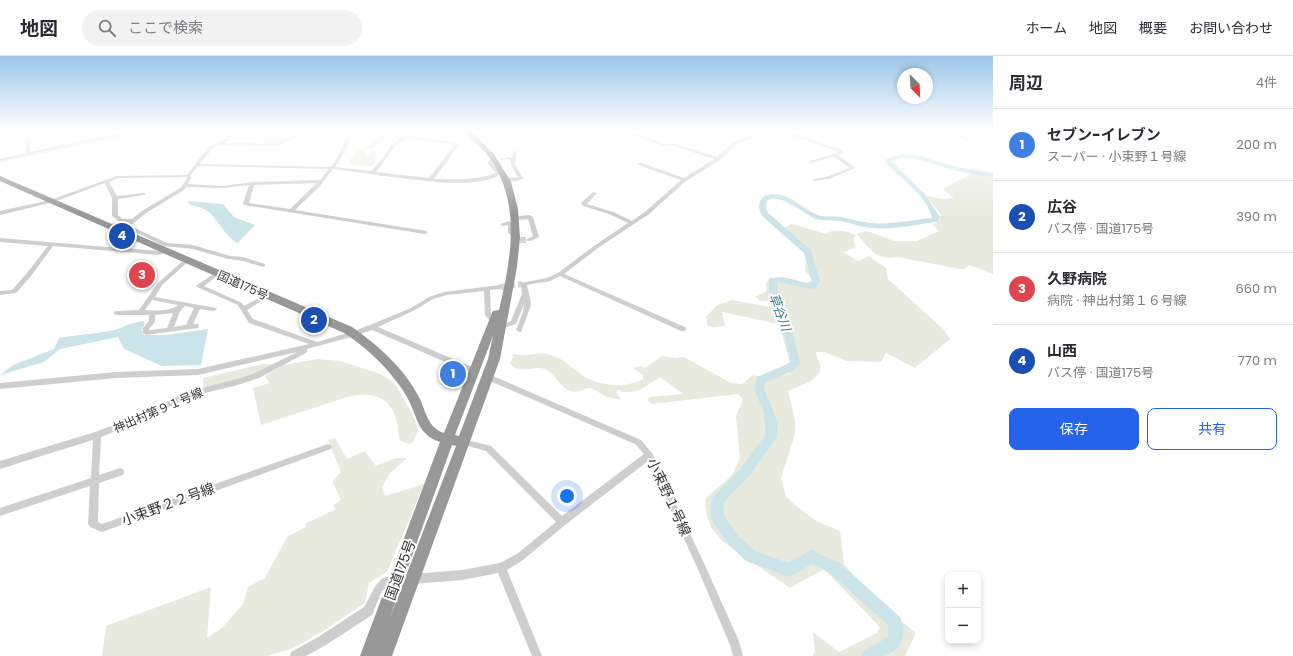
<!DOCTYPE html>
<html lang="ja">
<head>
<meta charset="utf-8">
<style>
	body { margin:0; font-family:Poppins,"Noto Sans JP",sans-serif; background:#f2f2f3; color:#2b2b33 }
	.controls { position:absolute; right:12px; bottom:12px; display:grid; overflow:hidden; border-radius:8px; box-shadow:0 2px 6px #0003 }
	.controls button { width:36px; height:36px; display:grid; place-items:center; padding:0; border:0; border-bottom:1px solid #e1e1e2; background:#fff; color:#2b2b33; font:20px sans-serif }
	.compass { position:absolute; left:897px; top:12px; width:36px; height:36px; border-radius:50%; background:#fff; box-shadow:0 2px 6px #0003; rotate:156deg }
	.you { position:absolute; left:567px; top:440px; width:14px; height:14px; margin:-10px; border:3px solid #fff; border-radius:50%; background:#1a73e8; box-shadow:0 0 0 6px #1a73e833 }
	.badge { display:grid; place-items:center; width:26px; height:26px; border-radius:50%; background:#2563eb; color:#fff; font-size:13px; font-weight:700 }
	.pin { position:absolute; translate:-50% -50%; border:2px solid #fff; box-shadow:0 1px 4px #0006 }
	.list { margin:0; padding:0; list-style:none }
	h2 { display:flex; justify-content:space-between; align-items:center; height:52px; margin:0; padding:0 16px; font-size:17px }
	h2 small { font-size:13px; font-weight:400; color:#7c7c81 }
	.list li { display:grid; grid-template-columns:26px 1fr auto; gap:12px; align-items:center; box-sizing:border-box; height:72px; padding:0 16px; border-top:1px solid #e1e1e2 }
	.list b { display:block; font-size:15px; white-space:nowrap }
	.list p { margin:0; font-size:13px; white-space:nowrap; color:#7c7c81 }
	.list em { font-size:13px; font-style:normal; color:#7c7c81 }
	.actions { display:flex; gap:8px; padding:12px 16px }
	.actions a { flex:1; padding:9px 0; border:1px solid #2563eb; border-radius:8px; text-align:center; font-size:14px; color:#2563eb }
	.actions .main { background:#2563eb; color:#fff }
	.icon { flex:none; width:22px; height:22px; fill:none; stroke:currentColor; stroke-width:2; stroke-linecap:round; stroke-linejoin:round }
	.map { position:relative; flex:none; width:993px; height:600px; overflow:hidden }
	header { display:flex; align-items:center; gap:24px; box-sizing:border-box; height:56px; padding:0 20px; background:#fff; border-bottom:1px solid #e1e1e2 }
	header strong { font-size:19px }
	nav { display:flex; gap:22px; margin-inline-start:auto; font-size:14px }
	.search { width:280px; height:36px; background:#f2f2f3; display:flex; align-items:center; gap:10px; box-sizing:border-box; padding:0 14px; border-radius:22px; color:#7c7c81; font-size:15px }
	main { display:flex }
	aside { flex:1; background:#fff }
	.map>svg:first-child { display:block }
</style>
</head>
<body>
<header>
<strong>地図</strong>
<div class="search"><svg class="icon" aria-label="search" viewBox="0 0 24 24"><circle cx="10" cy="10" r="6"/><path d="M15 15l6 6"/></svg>ここで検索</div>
<nav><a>ホーム</a><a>地図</a><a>概要</a><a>お問い合わせ</a></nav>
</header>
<main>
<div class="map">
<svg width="993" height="600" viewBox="0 0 993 600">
	<rect width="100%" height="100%" fill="#fff"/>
	<g fill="#e7eadd">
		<path d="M277,75H304L281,86L270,88L262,85Z"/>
		<path d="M352,75H392L393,79L372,93L364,92L378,82L377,81L363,80Z"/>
		<path d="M406,75H437L432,77H421L399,83L382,90L387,85Z"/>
		<path d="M355,93H362L368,101L370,95H376L375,108L372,110L350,109V103L354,101Z"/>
		<path d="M973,117L993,119V218L969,209L964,213H960L897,201C876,205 870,193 857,178L867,175L894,185H917L939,175L932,168L939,166L941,159L926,140L943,143L954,142L943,133Z"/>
		<path d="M792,168L826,178C834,172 847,175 856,179L853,184L856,191L843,196L858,205L869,200L886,212L888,223L943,273L950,283L915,312L886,297L881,306L847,305L824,296H816C816,300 818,303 820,308C824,324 798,330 788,335L795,364V378L781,422L786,440L795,449L816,465L840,475L844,508L867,537L916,577L905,600H813L815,595L813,576L839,596L877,577L880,571L824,513L790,532L722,485L711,471L707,461L705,446L706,442L732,419L740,402L736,360L743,343L738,338L652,348L648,344L649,341L683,338L660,321C646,330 634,341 617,334V337L621,344L607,341L591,332C584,331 578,338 570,335C559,331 556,318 545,313C533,309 519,320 510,307L513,301L512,298C516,298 520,299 524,299C534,299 540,295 551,299C563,302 572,312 582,319C598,330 626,333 643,323V319L633,312L641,310L645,312L662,300L676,302L684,301L731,327L742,328L753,319L772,323L790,317L792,314L779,268L722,256L725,270L712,271L708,270L706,261L717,249L732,244L771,251V245H761L755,241L767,235L766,228L769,223L785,225L808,232L812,224L805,214L808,192L784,172Z"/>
		<path d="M318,303L340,305L380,318L394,326L412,357L418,374L413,386L409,388L401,385C397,379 399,373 397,366C391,341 374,336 350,340L261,369L253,332L270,327L265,320L283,309Z"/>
		<path d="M262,308H276L254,320L204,332L203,322Z"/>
		<path d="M335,382L347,403L365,395L376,410L396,402H407L390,417L382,431L385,440L424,428L387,516L381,519L369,527L365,547L325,574L295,591L268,600H102L106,570L211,531L207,582L223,571L243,548L248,531L265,522L287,481L306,471L305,468L336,453L333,449L341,444L333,427V424L341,416L328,384Z"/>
	</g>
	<g fill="#cae4ea">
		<path d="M189,145L223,148L234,161L255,169L238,187C222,179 218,160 204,153C198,150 192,151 187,146Z"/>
		<path d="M143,265L145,267L142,274L144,279H166L208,273L201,309L162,310L124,293L118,281L60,293L44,306L0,319L13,309L54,293L59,282C76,279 93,278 110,275C121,273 131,266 143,265Z"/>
	</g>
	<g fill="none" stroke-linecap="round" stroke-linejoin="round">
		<path stroke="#cae4ea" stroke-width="1" d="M0,106L121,80L159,75"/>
		<path fill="#cae4ea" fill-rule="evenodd" d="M903,98L920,100L957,111L993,117V121C979,119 966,117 953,114C932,109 912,97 891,105L924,137L940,161L938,166H935C914,169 892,174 871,172C860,171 851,167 841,165C832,164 824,165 816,163C804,158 778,135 767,145L766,151L768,157L811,194L820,226L815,232L812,233L777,226L778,242L794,280L800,307L793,315L766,326L764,333L773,354L777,366V381L749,420L723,447L724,460L739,481L755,495L788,507L811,494L840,507L900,561C907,578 903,594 884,600C878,600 868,600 861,600L864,595L888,581V569L830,517L812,508L789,521L746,505L729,489L713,466C710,459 709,448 713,441L741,412L765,380V366L763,354L754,333L757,321L785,309L790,306L785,280L769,242V224L770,222L783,221L807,227L812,225L804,197L762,160C756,149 759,139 772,138C792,137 804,156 822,160C828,161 835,160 841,161C851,163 861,166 871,167C891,169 912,164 932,162C928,140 899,122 885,106L886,103Z"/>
		<g stroke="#d6d6d6" stroke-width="6" stroke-dasharray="6 3" stroke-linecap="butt">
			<path d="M511,184H529"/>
			<path d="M500,231L522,228"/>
		</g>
		<g fill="#cecece" fill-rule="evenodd">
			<path d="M27,75H31L30,96L121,77L150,75L148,76L121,79L0,105V103L26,97Z"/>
			<path d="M231,75H235V78L224,87L276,88L303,75H308L277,90L218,89L213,92L200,108L331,111C339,100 344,88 348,75H352C349,88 343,100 335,111L371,115L382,103L392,88L398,84L406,80L454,86L458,90L434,123C456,123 474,125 496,117L488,107L489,104H493L492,107L501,118C477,134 420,124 392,121C372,118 353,116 333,113L320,130L295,154L427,175V177L425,178L244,149L243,148L249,129L223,132L186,131L184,134L146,157L130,170L167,187L193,189L230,200L243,201L265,208V210L263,211L243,205L228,203L193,193L164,190L127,172L122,176H118V174L128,166L119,165L112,160V142L105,127L54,146L0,159V155L50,144L117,120L187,119L209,90L219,87L231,78ZM408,82L453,88L454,90L429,122L376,116C386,104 393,88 408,82ZM198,110L329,113L320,124L252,126L223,130L188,128L191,123L190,120ZM186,121L187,123L180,132L142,155L132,163H122L118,159V143L144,139L146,138L144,137L117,140L109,126L118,122ZM317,127L290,153L249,147L254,129Z"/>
			<path d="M623,75H629L665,88H676L717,101L732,87L761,75H767L736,89L720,104L686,125L649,158L598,192L564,218L685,271L686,273L685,275H681L560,220L550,225L527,229L531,247L530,252L521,276H519L516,274L523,256L524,248L516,268L507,271H498L497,269L498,267H506L511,265L522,238L521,230L519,228L520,227L547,222L558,217L594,190L628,167L609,158L583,150L581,147L582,146L593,136L597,137L587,148L613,156L632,165L645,156L681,124L638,109V107H642L684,122L714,103L674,90H663Z"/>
			<path d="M779,75H785L842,94L844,97L839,99L855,112L829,123L813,125V123L826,121L850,112L834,101L810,107V105L839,96Z"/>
			<path d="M947,75H952L971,84L967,85Z"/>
			<path d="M513,95L517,96L515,109L523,122C519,125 509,127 505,124V123L518,121L511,109V105L507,103L502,104L500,103L508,101L512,102Z"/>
			<path d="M530,159L533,161L539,181L531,185H527V183L533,180L528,163L517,164L514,162L517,160Z"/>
			<path d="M509,165L514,169V177L511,179L508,177V169L503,170L500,168Z"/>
			<path d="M132,178L135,180L124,192L159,195L167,193L170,195L159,199L53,190L31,220L16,237L0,239V235L12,234L27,217L48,190L0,186V182L119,192L130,179Z"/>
			<path d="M187,202L189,203V205L162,229L155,241L216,252L217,253L214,255L200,253L193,268H198L199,270L198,272L146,279L143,277V272L149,265V259H115L114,257L115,255H117L139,254L158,227L185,203ZM152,244L178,249C172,255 154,255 145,254ZM185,250L194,252L186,269L174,271L180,255ZM173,257L167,272L149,274V273L155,266V259Z"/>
			<path d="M218,215L220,216V218L204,230L242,247L244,250L266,238H270L271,239L270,240L247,254L253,263L317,286L351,276L370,269L411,252L429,241L444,236L500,229L503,231L500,233L490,234L491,258L497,265L496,267H492L485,259L484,235L447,239L433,243L415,254L378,271L472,311L473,313L472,315H466L372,274L355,280L307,293V295L306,297L259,322L238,329L192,340L138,366L101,381L99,419L120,412L123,413L124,416L123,419L99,427L98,466L102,468L328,388L331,389L332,391L331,393L102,476L90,471L88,468L90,430L0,460V452L91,422L93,384L0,413V405L95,376L132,362L187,336L237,323L253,318L297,296L198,319L116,322L0,333V327L116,316L198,313L309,288L249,267L238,249L197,231L196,230L197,229Z"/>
			<path d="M493,320L641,384L652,397L703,505L739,585L743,600H733L730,589L697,511L648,405L565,469L523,504L507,514L542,600H532L498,517L462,524L412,528L409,526L407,523L409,520L412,518L462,514L500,507L517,498L556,466L486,395L460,388L459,386L460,384L463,383L491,390L562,460L644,398L635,388L490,325L489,323L490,321Z"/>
			<path d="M396,519L399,521L401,524L399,527L388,530L382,535L372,559L326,589L306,600H290L291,596L318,581L364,551L376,529L383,522Z"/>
		</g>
		<path fill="#989898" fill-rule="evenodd" d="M464,75H471L494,98L511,126L518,153L520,182L517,211L500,303L392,600H360L440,386C417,378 418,362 408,343C405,337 401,331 396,325C382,306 364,290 344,277L0,125V120L352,271C379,290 405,313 420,343C426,356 428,372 444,377L492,257L493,255L499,254C511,203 522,147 489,101C482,91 471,84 464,75ZM493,280L488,303L459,380L455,379ZM452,389L456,390L389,564Z"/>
	</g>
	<linearGradient id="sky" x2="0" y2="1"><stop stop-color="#9cc7e9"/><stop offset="0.47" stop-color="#fff"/><stop offset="1" stop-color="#fff" stop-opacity="0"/></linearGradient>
	<rect width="993" height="159" fill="url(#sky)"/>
	<g text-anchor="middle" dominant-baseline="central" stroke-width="4" stroke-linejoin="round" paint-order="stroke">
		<g font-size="12" fill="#313131" stroke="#fff">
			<text transform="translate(243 229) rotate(24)">国道175号</text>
			<text transform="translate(158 354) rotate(-23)">神出村第９１号線</text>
		</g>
		<g font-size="13" font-style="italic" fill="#3f7d8b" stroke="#fff">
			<text transform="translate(780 256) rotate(70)">草谷川</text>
		</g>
		<g font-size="14" fill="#313131" stroke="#fff">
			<text transform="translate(669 441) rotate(65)">小束野１号線</text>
			<text transform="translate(168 448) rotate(-20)">小束野２２号線</text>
			<text transform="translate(400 514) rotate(-70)">国道175号</text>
		</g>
	</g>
</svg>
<div class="controls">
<button>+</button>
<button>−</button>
</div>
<svg class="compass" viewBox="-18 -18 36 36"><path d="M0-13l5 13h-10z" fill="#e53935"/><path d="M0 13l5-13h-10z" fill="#7c7c81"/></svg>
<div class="you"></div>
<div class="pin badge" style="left:453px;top:318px;background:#3f7fe0">1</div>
<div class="pin badge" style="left:314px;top:264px;background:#1a4fb4">2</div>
<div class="pin badge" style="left:142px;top:219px;background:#e0444e">3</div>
<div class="pin badge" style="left:122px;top:180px;background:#1a4fb4">4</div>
</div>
<aside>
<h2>周辺<small>4件</small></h2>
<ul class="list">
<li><span class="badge" style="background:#3f7fe0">1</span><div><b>セブン-イレブン</b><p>スーパー · 小束野１号線</p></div><em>200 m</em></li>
<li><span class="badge" style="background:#1a4fb4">2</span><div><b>広谷</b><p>バス停 · 国道175号</p></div><em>390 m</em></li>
<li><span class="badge" style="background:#e0444e">3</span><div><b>久野病院</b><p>病院 · 神出村第１６号線</p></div><em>660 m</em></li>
<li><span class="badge" style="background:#1a4fb4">4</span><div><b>山西</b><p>バス停 · 国道175号</p></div><em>770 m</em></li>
</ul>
<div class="actions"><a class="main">保存</a><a>共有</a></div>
</aside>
</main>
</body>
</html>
